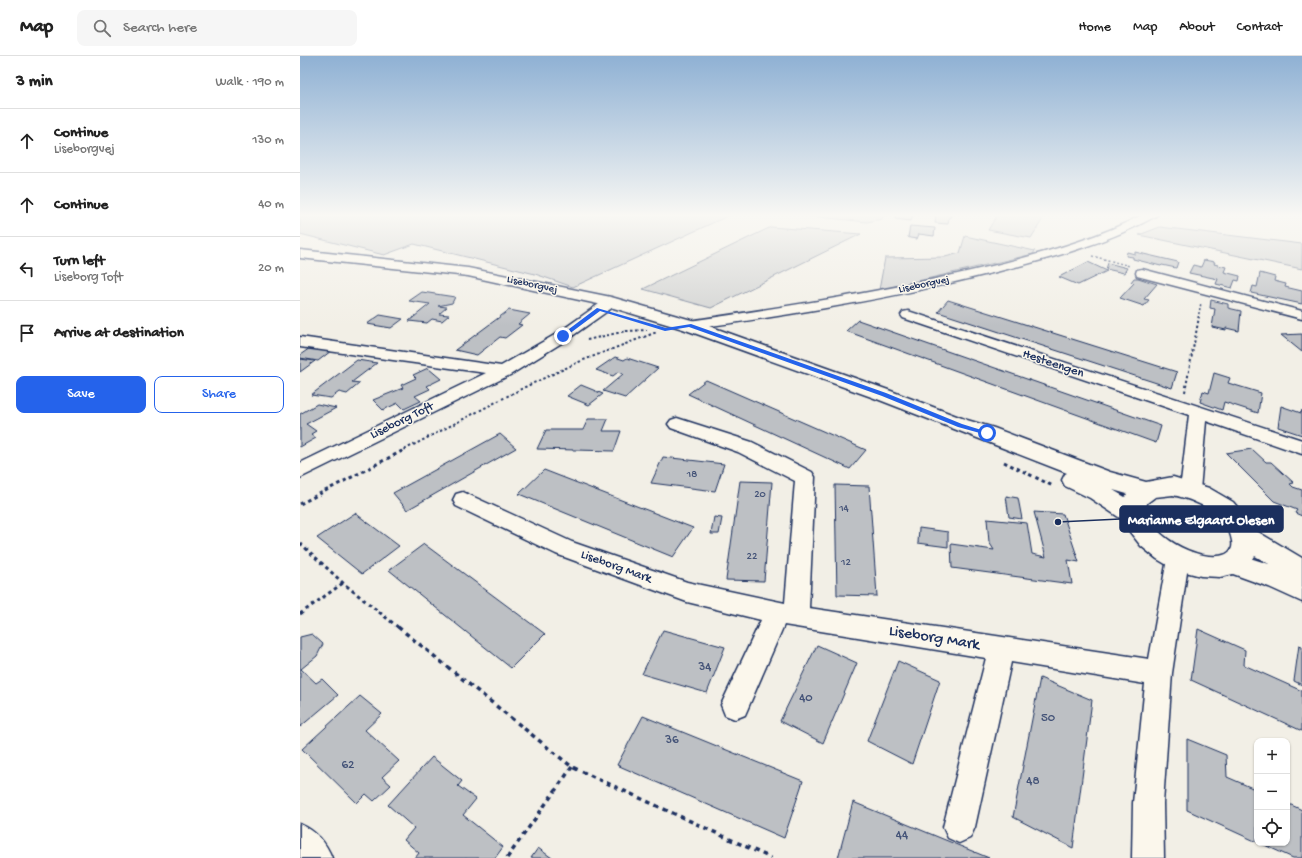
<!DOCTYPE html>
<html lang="en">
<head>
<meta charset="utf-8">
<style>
	body { margin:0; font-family:"Gochi Hand",sans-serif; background:#f6f6f6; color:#222 }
	.controls { position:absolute; right:12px; bottom:12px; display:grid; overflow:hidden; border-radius:8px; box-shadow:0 1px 3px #0004 }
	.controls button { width:36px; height:36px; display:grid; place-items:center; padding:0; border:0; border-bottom:1px solid #e0e0e0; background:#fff; color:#222; font:20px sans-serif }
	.stop { position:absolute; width:12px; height:12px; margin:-9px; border:3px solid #2563eb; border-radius:50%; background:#fff }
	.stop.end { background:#2563eb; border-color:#fff; box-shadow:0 1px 4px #0008 }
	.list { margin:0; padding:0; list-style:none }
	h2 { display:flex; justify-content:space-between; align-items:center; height:52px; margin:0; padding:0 16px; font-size:17px }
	h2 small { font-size:13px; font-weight:400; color:#767676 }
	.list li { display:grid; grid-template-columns:26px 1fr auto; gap:12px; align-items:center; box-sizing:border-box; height:64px; padding:0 16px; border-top:1px solid #e0e0e0 }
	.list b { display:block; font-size:15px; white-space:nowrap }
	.list p { margin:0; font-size:13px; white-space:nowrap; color:#767676 }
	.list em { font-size:13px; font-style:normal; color:#767676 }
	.actions { display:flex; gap:8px; padding:12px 16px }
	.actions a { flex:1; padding:9px 0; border:1px solid #2563eb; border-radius:8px; text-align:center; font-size:14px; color:#2563eb }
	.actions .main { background:#2563eb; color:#fff }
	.icon { flex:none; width:22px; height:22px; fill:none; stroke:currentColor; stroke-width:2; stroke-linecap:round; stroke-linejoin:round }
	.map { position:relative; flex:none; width:1002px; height:802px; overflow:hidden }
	header { display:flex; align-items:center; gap:24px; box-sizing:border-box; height:56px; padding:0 20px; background:#fff; border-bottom:1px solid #e0e0e0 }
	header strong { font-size:19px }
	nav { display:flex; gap:22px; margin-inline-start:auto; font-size:14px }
	.search { width:280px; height:36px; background:#f6f6f6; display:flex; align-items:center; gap:10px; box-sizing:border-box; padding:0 14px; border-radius:8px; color:#767676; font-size:15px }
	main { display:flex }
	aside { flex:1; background:#fff }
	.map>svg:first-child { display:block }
</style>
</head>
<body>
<header>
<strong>Map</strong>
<div class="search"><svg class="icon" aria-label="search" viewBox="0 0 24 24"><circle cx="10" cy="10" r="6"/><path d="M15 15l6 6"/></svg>Search here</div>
<nav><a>Home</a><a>Map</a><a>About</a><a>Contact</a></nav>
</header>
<main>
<aside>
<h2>3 min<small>Walk · 190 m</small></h2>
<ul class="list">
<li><svg class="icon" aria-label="ahead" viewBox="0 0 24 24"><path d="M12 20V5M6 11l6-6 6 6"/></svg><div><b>Continue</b><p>Liseborgvej</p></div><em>130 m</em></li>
<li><svg class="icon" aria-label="ahead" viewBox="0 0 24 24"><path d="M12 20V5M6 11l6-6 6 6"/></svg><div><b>Continue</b></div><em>40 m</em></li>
<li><svg class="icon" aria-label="left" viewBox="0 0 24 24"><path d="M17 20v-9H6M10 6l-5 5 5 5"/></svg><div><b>Turn left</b><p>Liseborg Toft</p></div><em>20 m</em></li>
<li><svg class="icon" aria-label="arrive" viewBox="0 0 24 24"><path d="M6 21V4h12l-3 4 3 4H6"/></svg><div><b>Arrive at destination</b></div></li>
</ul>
<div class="actions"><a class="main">Save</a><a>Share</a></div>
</aside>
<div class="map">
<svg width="1002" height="802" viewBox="0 0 1002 802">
	<rect width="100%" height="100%" fill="#f2efe6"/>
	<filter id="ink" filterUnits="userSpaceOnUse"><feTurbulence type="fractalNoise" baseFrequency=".025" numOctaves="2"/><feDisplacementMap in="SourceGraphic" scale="8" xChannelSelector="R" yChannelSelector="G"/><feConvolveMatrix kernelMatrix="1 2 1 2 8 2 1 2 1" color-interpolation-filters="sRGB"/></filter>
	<g filter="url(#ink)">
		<g fill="#d2d3d2" stroke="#768198">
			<path d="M0,158H432L273,231L235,218L114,188L84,199L0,178Z"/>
			<path d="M503,158H584L582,163L567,166L500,159Z"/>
			<path d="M698,158H746L731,182L688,174Z"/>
			<path d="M471,171L561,178L411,252L343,233Z"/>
			<path d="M860,171L1002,188V213L839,179Z"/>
			<path d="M665,180L735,195L733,198L579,234L585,202L645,201L660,197Z"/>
		</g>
		<g fill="#bdc0c4" stroke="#1b2f5e">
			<path d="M596,158H613L611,165L595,163Z"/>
			<path d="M621,158H651V161H649L648,168L635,167L636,159Z"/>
			<path d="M610,170L635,172L634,180L619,178L617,183L610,182L608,181Z"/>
			<path d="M827,196L835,198V196L878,206L876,212L862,209L861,210L833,203V201L826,200Z"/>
			<path d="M904,204L915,206L914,208L926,211L924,216L940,220L939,225L935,224L932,232L916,228L918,223L889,217L893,209L901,211Z"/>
			<path d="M788,206L807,215L778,229L759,221Z"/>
			<path d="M808,207L827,212L824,217L806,213Z"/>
			<path d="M960,217L975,221L974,225L986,228L985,231L1002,235V248L951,237L953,230L957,231Z"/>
			<path d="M834,222H838L857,228L844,243L849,244L844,250L820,242L834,227L831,226Z"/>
			<path d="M122,236L155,241L152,247L138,250L147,251L139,258L149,259L142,265L132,263L127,267L109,265L130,248L109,245Z"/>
			<path d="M648,244L877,316L872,332L638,256Z"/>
			<path d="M911,244L928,248V252L941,255L939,275L926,272V274L912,271L915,253L910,252Z"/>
			<path d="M209,254L230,258L218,268L222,269L205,282L200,281L177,299L155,294Z"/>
			<path d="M80,259L103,263L91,272L67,268Z"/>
			<path d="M558,264L861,370L856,387L546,275Z"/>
			<path d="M1002,278V296L981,279Z"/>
			<path d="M10,292L31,295L18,305L0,302V299Z"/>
			<path d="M315,301L324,304L327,302L358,312L325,342L303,335L323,318L318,316L313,320L296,314Z"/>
			<path d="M0,303L15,305L0,316Z"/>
			<path d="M57,304L77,307L52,326L60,327L47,338L39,336L31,342L11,339Z"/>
			<path d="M128,312L141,323L127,330L130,333L115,340L121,345L104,353L98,347L83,354L73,344L103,332L101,329L116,322L113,319Z"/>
			<path d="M914,317L930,322L928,327L961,337L958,357L924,346L922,354L900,346L903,335L909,337Z"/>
			<path d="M406,324L566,394L550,413L388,338Z"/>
			<path d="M281,329L303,338L289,349L267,340Z"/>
			<path d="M17,348L36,352L6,368L16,375L11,378L16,382L0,391V358Z"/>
			<path d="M981,350L1001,357L1002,354V379L978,371Z"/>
			<path d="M288,363H308L303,375H321L314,395L237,393L246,374H283Z"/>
			<path d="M200,378L216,392L107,454L93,437Z"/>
			<path d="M952,393L966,406H971L994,427L990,428L993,431L1002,434V460L995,457L997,454L974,445L926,397Z"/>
			<path d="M363,401L424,408L415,435L351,427Z"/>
			<path d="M244,414L393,472L373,501L219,438Z"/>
			<path d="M440,425L472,426L464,525L426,524Z"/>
			<path d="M535,429L569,430L577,540L537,539Z"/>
			<path d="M706,440L718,442L722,463L709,461Z"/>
			<path d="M734,456L763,458L779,506L768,504L772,528L652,512L651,488L694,494L689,486L687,463L727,467L732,498L746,501Z"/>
			<path d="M55,457L99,490L62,518L17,482Z"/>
			<path d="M414,461L422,462L419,478H411Z"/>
			<path d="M619,472L648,476V491L618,487Z"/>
			<path d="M124,488L245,578L211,612L89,514Z"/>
			<path d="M898,573L945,594L944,609L1002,635V675L891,624Z"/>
			<path d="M363,574L425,591L407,637L342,618Z"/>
			<path d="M12,578L23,588L17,600L1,613L16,627L22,623L38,639L0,671V581Z"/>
			<path d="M517,589L557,607L523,687L480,665Z"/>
			<path d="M999,589L1002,590V629L994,625Z"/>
			<path d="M598,605L640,624L612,708L567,685Z"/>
			<path d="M740,622L792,644L773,792L713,761Z"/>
			<path d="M60,640L82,658L65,674L99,705L82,721L91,729L74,745L66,738L57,747L2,693Z"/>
			<path d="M343,660L503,725L484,782L317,709Z"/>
			<path d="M887,683L926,699L927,721L957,734V786L887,754Z"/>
			<path d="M132,701L162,725L158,730L176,743L163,759L203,791L195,802H115L119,797L104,784L114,772L88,749Z"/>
			<path d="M553,746L689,802H538Z"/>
			<path d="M987,747L1002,754V802H993L960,787H987Z"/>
			<path d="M238,792L252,802H231Z"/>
		</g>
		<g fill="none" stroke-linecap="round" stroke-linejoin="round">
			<defs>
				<g id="street">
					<path d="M844,158H858L856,160C806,188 751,202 696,216C595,242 492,259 389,273L384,272L382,269L384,266L389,265C491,250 593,234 692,210C744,197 796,183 844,158Z"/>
					<path d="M842,213L1002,255V263L837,220L836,217L837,214Z"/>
					<path d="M311,242L316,243L318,246L316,249L268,283L210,319L0,422V407L186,317L0,291V281L201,310L258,277L306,243Z"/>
					<path d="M608,255L1002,384V398L906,365L900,434L897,439L890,442L883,439L880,434L889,359L603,262L601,259L603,256Z"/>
					<path d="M377,362L452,386L512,416L515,421L509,552L849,603L867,503L870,496L878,494L886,496L889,503L872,617L863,747L864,802H832L833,747L845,628L711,606L675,771L670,782L659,787L648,782L643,771L686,602L484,569L445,659L435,663L425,659L421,649L461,564L387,546L256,498L156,450L153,444L156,438L163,436L272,486L387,526L485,547L495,425L438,396L371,372L368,368L371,364Z"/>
					<path d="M0,768C16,775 26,786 32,802H0Z"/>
				</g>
				<path id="secondary" d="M0,194L168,212L311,241L395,265L591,335L667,364L694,372L810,416L846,426L873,421L909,432L933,446L944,459L953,473L1002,502V546L969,531L933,518L920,521L901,520L874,513L857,503L841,490L830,476L826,466L790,442L765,430L762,424L765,418L767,417L577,343L383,273L307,250L168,220L0,202ZM813,434L827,438L825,441ZM873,439C896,444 928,458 932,485C933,491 932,495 926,498C901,509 841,477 847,447L855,441ZM955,500L969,508L953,503Z"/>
			</defs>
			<use href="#street" stroke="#1b2f5e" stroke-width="3"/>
			<use href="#secondary" stroke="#1b2f5e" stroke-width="3"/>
			<g stroke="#1b2f5e" stroke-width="1.5" stroke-dasharray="2 2" stroke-linecap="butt">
				<path d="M792,200L830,210"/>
				<path d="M898,262L901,247"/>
			</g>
			<g stroke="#1b2f5e" stroke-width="2" stroke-dasharray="2.5 2.5" stroke-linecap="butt">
				<path d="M287,284L326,275L347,274"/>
				<path d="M885,336L899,261"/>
				<path d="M100,396L225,331L281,305L357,276"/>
			</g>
			<g stroke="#1b2f5e" stroke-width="3" stroke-dasharray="3.5 3.5" stroke-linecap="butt">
				<path d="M704,406L753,430"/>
				<path d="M0,448L102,395"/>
				<path d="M0,487L43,527L99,572"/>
				<path d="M0,558L43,527"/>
			</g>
			<g stroke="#1b2f5e" stroke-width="3.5" stroke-dasharray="4.5 4.5" stroke-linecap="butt">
				<path d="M98,571L272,711L471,802"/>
				<path d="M207,802L272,711"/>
			</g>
			<use href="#street" fill="#fbf7ec" fill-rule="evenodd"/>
			<use href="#secondary" fill="#fbf7ec" fill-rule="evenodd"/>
		</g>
	</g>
	<linearGradient id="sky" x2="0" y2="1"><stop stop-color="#8fb1d4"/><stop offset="0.59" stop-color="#f9f8f4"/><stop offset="1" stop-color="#f9f8f4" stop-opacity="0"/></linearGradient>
	<rect width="1002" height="270" fill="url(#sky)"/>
	<path fill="#2563eb" d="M297,252L366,272L391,268L586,337L662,368L691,377L687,379L658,371L582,340L389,271L365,275L300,255L265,281H261V279Z"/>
	<g text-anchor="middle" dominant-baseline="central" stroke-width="3" stroke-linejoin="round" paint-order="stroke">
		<g font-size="11" fill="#1b2f5e" stroke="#fbf7ec">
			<text transform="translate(232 229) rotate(12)">Liseborgvej</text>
			<text transform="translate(624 229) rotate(-12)">Liseborgvej</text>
		</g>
		<g font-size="11" fill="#445378">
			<text x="392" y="419">18</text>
			<text x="460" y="439">20</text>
			<text x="544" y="453">14</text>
			<text x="452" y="501">22</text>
			<text x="546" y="507">12</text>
		</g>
		<g font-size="13" fill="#1b2f5e" stroke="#fbf7ec">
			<text transform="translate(753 308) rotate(19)">Hesteengen</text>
			<text transform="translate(102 365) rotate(-26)">Liseborg Toft</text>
			<text transform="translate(316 511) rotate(20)">Liseborg Mark</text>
		</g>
		<g font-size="13" fill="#445378">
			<text x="405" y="611">34</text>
			<text x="506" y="642">40</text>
			<text x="748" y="662">50</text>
			<text x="372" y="684">36</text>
			<text x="48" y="709">62</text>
			<text x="733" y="725">48</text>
			<text x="602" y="779">44</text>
		</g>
		<g font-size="16" fill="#1b2f5e" stroke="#fbf7ec">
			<text transform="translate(634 583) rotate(9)">Liseborg Mark</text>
		</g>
	</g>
	<path fill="none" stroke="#1b2f5e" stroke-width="1.5" d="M758 466L820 463"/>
	<circle fill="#1b2f5e" stroke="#fbf7ec" stroke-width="1.5" cx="758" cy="466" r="4"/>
	<rect fill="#1b2f5e" stroke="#1b2f5e" stroke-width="1.5" x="820" y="450" width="163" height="26" rx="4"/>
	<g font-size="14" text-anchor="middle" font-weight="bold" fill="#fff">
		<text x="901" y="468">Marianne Elgaard Olesen</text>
	</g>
</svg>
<div class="controls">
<button>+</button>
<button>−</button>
<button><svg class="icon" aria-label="locate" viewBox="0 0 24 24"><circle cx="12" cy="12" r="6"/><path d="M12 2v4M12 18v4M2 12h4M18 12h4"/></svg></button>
</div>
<div class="stop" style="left:687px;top:377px"></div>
<div class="stop end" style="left:263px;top:280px"></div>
</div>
</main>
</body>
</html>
